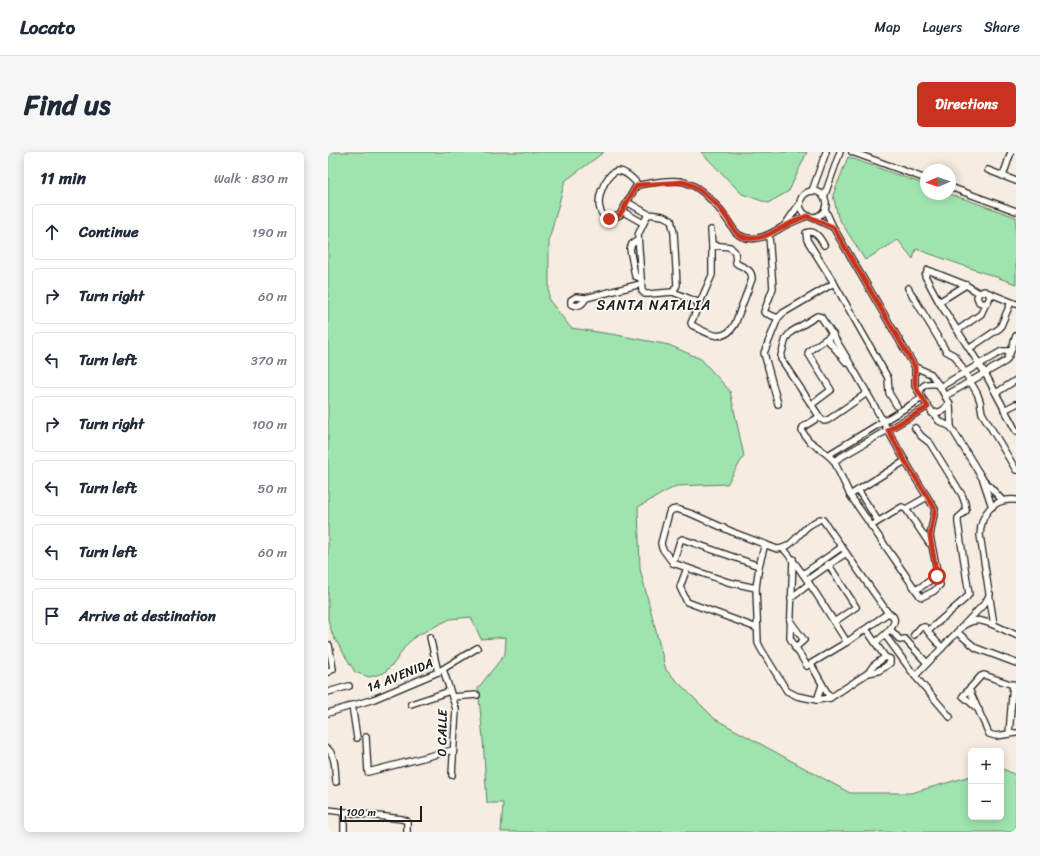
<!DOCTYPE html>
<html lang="en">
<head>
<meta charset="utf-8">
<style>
	body { margin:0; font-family:Sriracha,sans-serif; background:#f6f6f7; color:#1f2937 }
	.controls { position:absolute; right:12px; bottom:12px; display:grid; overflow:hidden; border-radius:6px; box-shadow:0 2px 10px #0003 }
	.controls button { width:36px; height:36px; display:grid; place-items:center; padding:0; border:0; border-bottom:1px solid #e0e1e3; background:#fff; color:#1f2937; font:20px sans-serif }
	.compass { position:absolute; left:592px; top:12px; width:36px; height:36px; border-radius:50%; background:#fff; box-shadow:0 2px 10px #0003; rotate:268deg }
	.scale { position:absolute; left:12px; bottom:10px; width:82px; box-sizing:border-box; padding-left:4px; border:2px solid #1c1c1c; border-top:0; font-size:11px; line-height:14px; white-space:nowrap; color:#1c1c1c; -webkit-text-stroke:3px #fdfcf7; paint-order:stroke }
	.stop { position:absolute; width:12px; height:12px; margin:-9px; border:3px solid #c8321e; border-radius:50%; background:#fff }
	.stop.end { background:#c8321e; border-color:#fff; box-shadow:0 1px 4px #0008 }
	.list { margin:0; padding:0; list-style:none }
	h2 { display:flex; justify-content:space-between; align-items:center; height:52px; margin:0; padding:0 16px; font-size:17px }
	h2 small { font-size:13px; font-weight:400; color:#747a83 }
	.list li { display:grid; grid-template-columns:26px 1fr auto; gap:12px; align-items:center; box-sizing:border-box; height:56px; margin:0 8px 8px; padding:0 8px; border:1px solid #e0e1e3; border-radius:6px }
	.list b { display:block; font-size:15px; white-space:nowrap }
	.list em { font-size:13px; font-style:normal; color:#747a83 }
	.icon { flex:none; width:22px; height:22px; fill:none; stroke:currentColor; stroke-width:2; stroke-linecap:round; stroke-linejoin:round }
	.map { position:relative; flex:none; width:688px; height:680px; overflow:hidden; border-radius:6px }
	header { display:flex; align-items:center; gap:24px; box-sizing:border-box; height:56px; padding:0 20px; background:#fff; border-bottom:1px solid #e0e1e3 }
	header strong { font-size:19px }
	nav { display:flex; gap:22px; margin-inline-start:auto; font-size:14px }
	.intro { display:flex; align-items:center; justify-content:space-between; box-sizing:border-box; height:96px; padding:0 24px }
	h1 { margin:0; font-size:28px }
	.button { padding:10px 18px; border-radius:6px; background:#c8321e; color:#fff; font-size:14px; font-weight:700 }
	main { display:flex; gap:24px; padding:0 24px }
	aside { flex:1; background:#fff; border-radius:6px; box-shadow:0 2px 10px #0003 }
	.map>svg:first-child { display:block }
</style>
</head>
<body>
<header>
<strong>Locato</strong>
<nav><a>Map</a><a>Layers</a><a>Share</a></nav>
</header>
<div class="intro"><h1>Find us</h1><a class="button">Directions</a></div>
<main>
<aside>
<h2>11 min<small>Walk · 830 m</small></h2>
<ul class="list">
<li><svg class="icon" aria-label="ahead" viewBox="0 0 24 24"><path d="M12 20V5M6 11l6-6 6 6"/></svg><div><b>Continue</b></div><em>190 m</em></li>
<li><svg class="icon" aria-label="right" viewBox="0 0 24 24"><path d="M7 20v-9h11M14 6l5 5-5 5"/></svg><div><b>Turn right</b></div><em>60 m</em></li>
<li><svg class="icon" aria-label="left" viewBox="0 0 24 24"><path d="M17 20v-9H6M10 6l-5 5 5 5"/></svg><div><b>Turn left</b></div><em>370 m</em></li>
<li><svg class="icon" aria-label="right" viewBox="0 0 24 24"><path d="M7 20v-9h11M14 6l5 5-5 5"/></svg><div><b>Turn right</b></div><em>100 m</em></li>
<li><svg class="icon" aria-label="left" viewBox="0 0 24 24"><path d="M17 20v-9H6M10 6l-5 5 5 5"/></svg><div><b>Turn left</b></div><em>50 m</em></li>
<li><svg class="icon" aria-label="left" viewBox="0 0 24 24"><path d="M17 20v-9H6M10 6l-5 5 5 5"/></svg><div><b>Turn left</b></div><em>60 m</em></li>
<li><svg class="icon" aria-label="arrive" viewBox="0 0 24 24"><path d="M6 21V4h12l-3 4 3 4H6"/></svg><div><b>Arrive at destination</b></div></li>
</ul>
</aside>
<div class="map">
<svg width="688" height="680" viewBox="0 0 688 680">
	<rect width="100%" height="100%" fill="#f6ece1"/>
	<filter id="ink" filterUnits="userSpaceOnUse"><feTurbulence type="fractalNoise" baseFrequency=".025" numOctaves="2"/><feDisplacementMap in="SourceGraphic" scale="8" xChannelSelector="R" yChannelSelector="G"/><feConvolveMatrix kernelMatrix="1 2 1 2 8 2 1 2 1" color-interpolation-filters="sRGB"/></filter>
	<g filter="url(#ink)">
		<g fill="#9fe3ae" stroke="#5e8065">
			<path d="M0,0H276L237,29L221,88V148L243,176L289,183L341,193L373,207L402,239L416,304L399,332L348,334L310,355L312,417L338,518L387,567L522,641H583L643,624V665H673V616L688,623V680H173L175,651H159L155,587L150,536L177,502L178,485L153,487L143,465L122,467L88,484L78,493L67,510L56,521L41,525L27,520L5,484L0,468Z"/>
			<path d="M373,0H479L461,39L440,51L414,42Z"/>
			<path d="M520,5L598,33V42H622L688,65V132L588,97L585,107L570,88L537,108L510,65L505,43Z"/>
		</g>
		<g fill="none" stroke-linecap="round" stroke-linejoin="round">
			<defs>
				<g id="minor">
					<path d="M524,0L598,27"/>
					<path d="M660,18L688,29"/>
					<path d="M675,24L683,0"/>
					<path d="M310,33C306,27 297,19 290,19C279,18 259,58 281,67L292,63L307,36L310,33C324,31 347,26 359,31C374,36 389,53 398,66C402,71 405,79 411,83C416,86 423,87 429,86C440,85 447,79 456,74C464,70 472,67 479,64"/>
					<path d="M622,35L688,59"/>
					<circle cx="485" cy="52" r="13"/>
					<path d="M484,39L498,0"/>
					<path d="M496,45L512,0"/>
					<path d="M299,50L320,62L335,64L343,68L346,81L349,133L345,140L320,142H317L314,139L310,83L320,62"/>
					<path d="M497,57L505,75L587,215V234L594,246L611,269L623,275"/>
					<path d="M294,59L315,71"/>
					<path d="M483,65L505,75"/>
					<path d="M457,73L472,51"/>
					<path d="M383,78L384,93"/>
					<path d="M441,83L445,136L436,160L437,161L450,166"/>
					<path d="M310,88L304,92L302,97L307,124L312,126"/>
					<path d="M384,93L402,95L407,100L408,111C415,116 424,116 424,127L407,172C396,192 380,182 364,173L363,171L384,123Z"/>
					<path d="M496,93C492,86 487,77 478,81L479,88L506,131L560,226L561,241L569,254"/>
					<path d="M580,136L618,199L627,204L649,241L652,249L654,261L688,318"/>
					<path d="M345,140L372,151"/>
					<path d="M651,141L638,133L600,118L597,124L611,150L657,221L688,279"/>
					<path d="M660,141L662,144L660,150L656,152L651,150L649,145L651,141L656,139L688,152"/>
					<path d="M258,146C255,152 250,156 243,152V148L248,145L258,146L313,132"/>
					<path d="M611,150L638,133"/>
					<path d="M630,178L653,162L658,151"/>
					<path d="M499,187L519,211"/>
					<path d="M642,196L672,176L683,150"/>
					<path d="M587,215L603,222L612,235L622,253L623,275L654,326L674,348"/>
					<path d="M612,235L674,199H682"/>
					<path d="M668,241L688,228"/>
					<path d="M592,242C593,231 600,231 610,232"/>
					<path d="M617,244L678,209C683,202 685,192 688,184"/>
					<path d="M450,252L436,201L450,166L455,161L506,131"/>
					<path d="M483,253L503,238L480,201L482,198L505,182"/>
					<path d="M676,258L688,252"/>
					<path d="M604,261C613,261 617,258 621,250"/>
					<path d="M491,265L475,275L474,279L480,288L500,303L506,309L522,343L592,444L594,445L606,439L612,433L602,384L607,357C596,340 586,324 576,307C549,260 524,210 493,165L489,164L463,180L458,186L453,204V207L493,267L496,269L500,268L539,241"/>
					<path d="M587,276L593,284L602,291L634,343L637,351L638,359L630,366V371L641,442L638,446L600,479"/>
					<path d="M500,303L594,246"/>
					<path d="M506,309L599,255"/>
					<path d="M655,328L664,355"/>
					<path d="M530,338L550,369"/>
					<path d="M522,343L577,309"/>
					<path d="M688,348C665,346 653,361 652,383L666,473L688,483"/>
					<path d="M578,357L599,345"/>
					<path d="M543,374L574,355L578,357L601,391"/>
					<path d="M437,392L431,414L428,436L400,430L345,411L334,396L333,391L341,361L344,358L349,357L364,362L407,381L449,397C462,397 470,383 478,376C482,372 488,370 492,367L495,368L560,461C577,468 555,484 548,490"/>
					<path d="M455,396C479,424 498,458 519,490L479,514L462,486L465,407"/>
					<path d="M345,411L352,389L354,387L431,414"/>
					<path d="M500,412L528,455L506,470"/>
					<path d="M359,416L352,435L359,450L429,476"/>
					<path d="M475,422L514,395"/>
					<path d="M479,428L518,401"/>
					<path d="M428,436L430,491L433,497L459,539L469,544L489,548L502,546L540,521L550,519L557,515L562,511V507L557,505L538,477"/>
					<path d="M588,438L609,424"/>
					<path d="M463,446L481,432"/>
					<path d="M462,469L476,488L467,496"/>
					<path d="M638,472C648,466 656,469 666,473"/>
					<path d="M562,477L572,488L577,487L599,511"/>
					<path d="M629,480L648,496L688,511"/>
					<path d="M557,483L587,524"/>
					<path d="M586,483L593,475H597L601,481L614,496"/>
					<path d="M102,485L110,520"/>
					<path d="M519,490L560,461"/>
					<path d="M483,512L502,546"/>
					<path d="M115,517L128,557L124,623"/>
					<path d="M0,520L5,517L1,493"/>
					<path d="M540,521L545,514L557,505"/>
					<path d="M641,537L661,582L668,584L688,581"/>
					<path d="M0,540L21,534"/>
					<path d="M124,545L149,543"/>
					<path d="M489,548L494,533"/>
					<path d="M83,552L122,539"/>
					<path d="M24,553L29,586"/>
					<path d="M651,558L635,544L653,524L656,523L688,534"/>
					<path d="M0,561L46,547L110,520L149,496"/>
					<path d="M622,565L587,524L657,451L662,442"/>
					<path d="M681,582L685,532"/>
					<path d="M38,585L40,620L125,598"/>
					<path d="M0,597C8,605 7,619 8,630"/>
					<path d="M0,658L74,667L79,669V680"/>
					<path d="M16,680V660"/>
				</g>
			</defs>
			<use href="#minor" stroke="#1c1c1c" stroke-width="8"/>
			<use href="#minor" stroke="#fdfcf7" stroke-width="5.5"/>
		</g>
	</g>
	<g fill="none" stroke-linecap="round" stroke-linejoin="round" filter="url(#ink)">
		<path stroke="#c8321e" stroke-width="5" d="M281,67L292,63L307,36L310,33L355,30C372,34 389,52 399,66C403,72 405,79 411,83C416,86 423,87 429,86C440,85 447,78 457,74C464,70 472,67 479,64L505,75L587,215V234L600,255L560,278L577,309L607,357L602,384L609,424"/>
	</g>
	<g text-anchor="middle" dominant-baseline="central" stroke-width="3.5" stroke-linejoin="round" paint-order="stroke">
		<g font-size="13" fill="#1c1c1c" stroke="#fdfcf7">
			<text transform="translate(72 523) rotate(-22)">14 AVENIDA</text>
			<text transform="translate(114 581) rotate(-89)">0 CALLE</text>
		</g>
		<g font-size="14" letter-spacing="1" fill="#1c1c1c" stroke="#fdfcf7">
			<text x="326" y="153">SANTA NATALIA</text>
		</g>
	</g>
</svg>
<div class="controls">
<button>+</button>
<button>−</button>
</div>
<svg class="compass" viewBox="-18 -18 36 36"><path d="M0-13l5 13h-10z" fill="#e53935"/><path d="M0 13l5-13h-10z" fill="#747a83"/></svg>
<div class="scale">100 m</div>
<div class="stop" style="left:609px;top:424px"></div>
<div class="stop end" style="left:281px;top:67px"></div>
</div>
</main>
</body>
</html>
